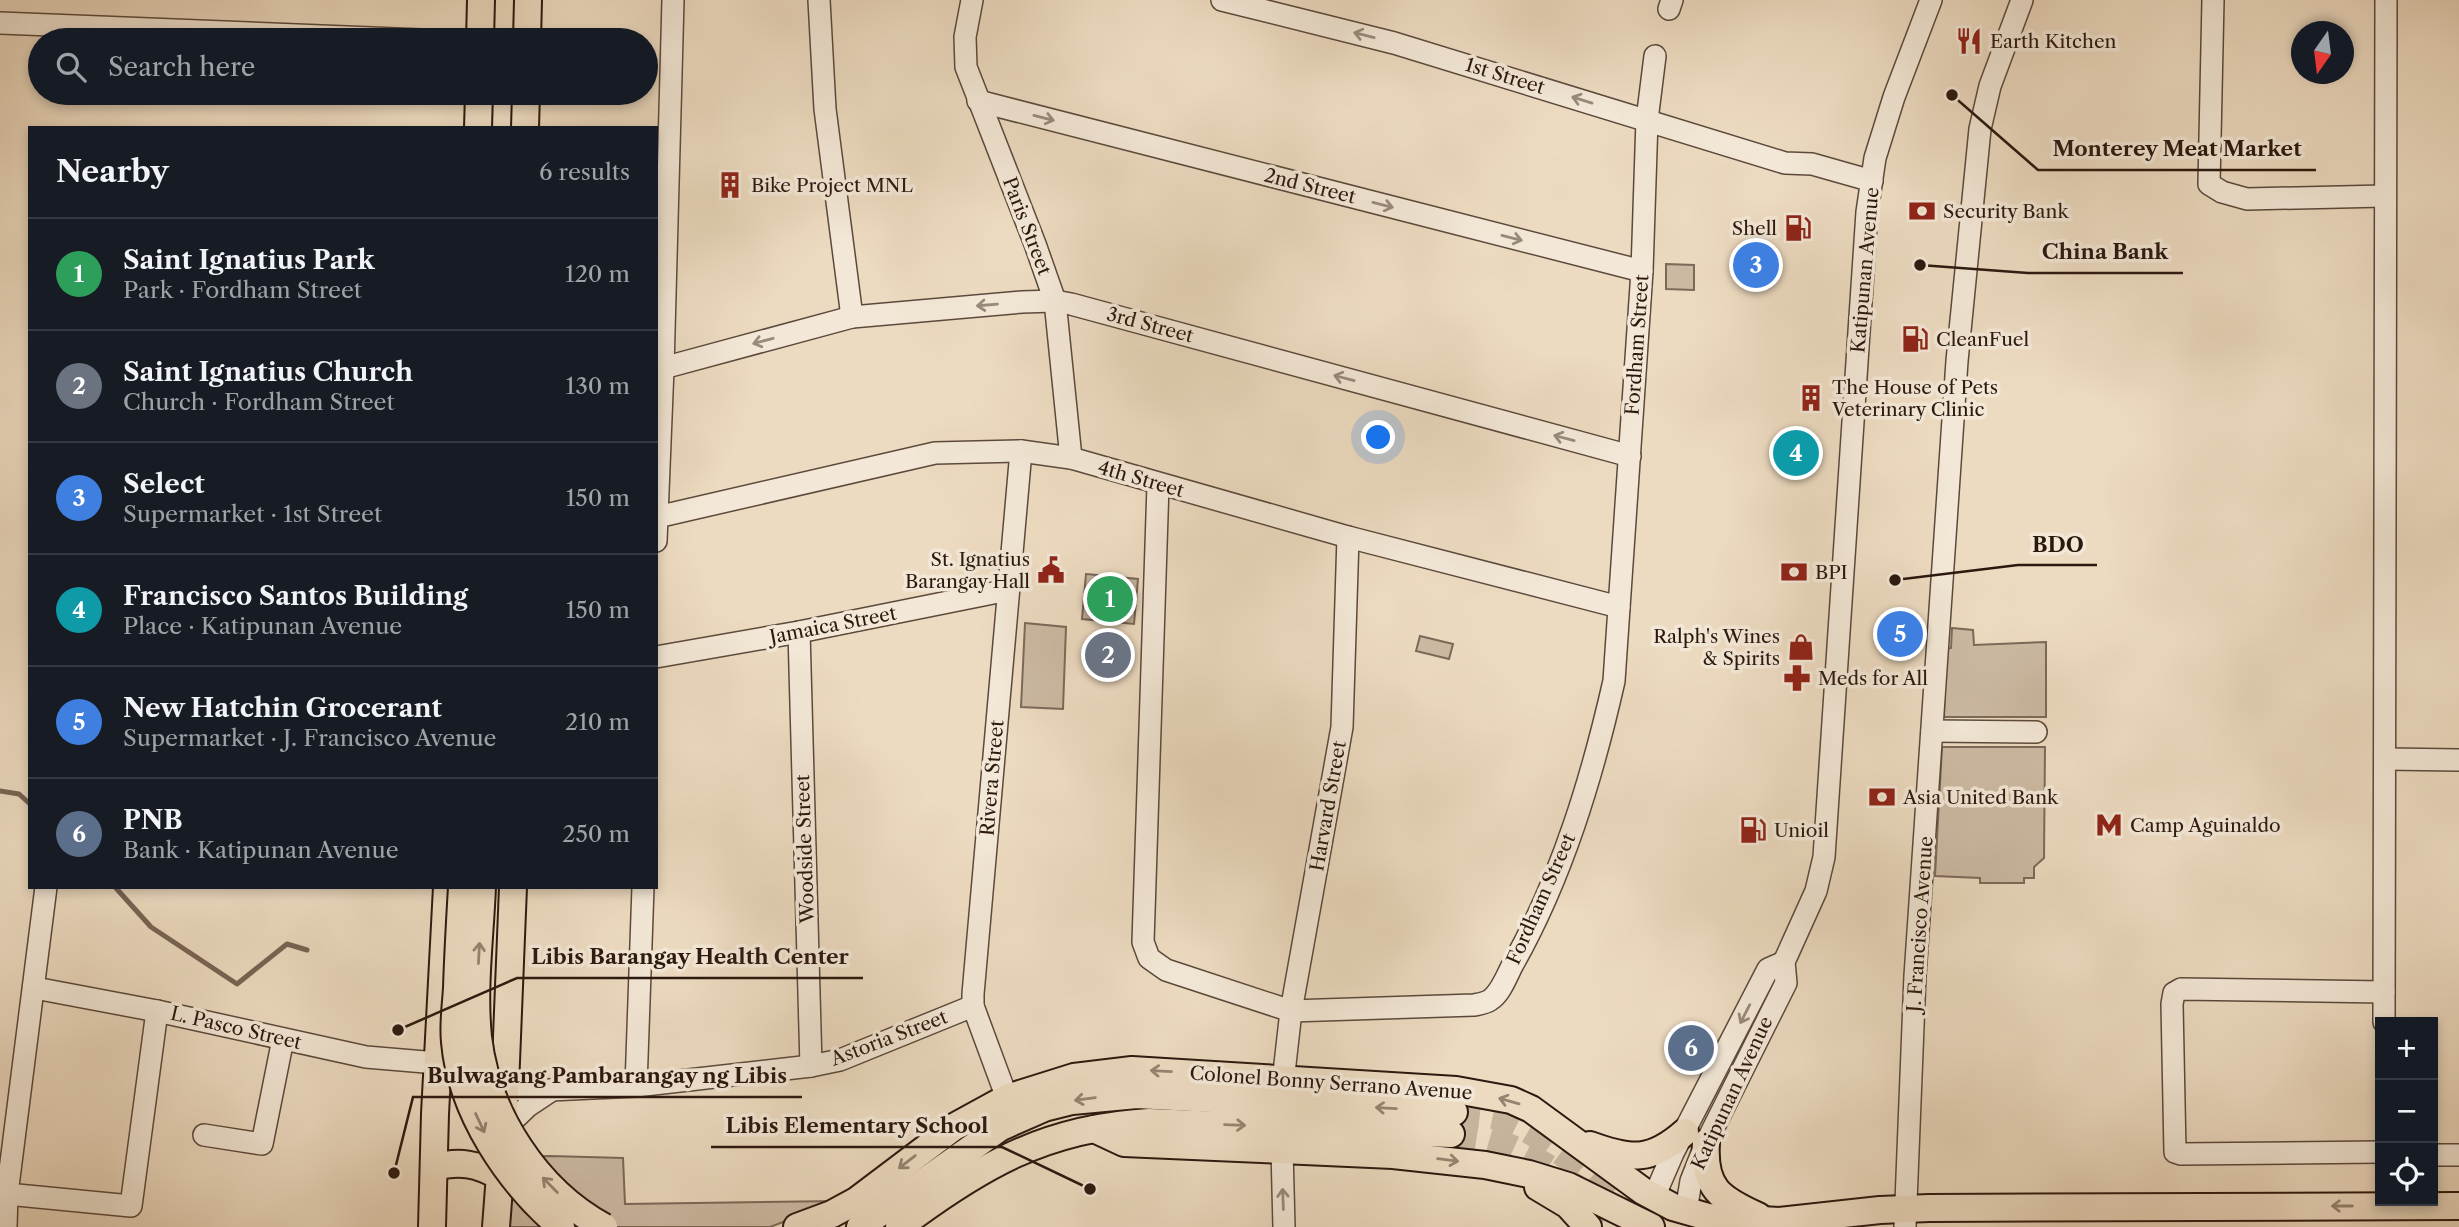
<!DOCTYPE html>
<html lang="en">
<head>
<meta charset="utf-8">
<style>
	body { margin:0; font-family:"Libre Caslon Text",serif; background:#242831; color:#f1f3f6 }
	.controls { position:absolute; right:21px; bottom:21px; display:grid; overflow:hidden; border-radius:0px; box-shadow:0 4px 10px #0003 }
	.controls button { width:63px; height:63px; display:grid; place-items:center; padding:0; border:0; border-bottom:2px solid #363941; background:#171b24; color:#f1f3f6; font:35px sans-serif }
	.compass { position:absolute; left:2291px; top:21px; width:63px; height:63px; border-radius:50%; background:#171b24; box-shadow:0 4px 10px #0003; rotate:194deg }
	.you { position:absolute; left:1379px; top:438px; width:24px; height:24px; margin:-18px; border:5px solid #fff; border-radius:50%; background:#1a73e8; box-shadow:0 0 0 10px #1a73e833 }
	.badge { display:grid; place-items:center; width:46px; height:46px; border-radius:50%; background:#d93025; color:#fff; font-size:23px; font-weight:700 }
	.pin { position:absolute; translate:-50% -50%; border:4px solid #fff; box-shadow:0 2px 7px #0006 }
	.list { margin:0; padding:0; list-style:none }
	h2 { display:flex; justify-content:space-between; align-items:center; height:91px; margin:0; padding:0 28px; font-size:30px }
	h2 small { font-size:23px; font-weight:400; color:#9ea1a6 }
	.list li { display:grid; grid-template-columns:46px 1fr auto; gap:21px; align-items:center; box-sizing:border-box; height:112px; padding:0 28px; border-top:2px solid #363941 }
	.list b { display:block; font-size:26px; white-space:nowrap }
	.list p { margin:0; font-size:23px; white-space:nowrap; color:#9ea1a6 }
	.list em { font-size:23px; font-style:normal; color:#9ea1a6 }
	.icon { flex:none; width:38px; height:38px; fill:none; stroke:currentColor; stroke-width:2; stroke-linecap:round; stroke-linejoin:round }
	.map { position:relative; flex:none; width:2459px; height:1227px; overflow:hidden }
	.search { position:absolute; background:#171b24; box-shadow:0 4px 10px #0003; left:28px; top:28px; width:630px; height:77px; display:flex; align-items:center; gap:18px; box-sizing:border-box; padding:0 24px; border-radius:38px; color:#9ea1a6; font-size:26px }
	.panel { position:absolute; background:#171b24; box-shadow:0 4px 10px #0003; left:28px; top:126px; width:630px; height:763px; border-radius:0px }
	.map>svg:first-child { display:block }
</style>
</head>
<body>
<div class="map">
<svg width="2459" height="1227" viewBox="0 0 2459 1227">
	<rect width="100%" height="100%" fill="#eddbc1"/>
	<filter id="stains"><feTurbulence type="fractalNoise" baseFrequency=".00286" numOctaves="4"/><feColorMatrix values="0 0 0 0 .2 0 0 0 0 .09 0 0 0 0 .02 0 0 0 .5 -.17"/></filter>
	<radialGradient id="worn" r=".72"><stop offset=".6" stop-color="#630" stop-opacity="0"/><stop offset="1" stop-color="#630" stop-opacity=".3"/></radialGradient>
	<g fill="#ccbaa3" stroke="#7c6959" stroke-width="2">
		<path d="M1666,264L1694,265V290L1666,289Z"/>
		<path d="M1086,574L1138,579L1134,624L1082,619Z"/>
		<path d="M1025,623L1066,627L1063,709L1021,707Z"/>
		<path d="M1952,628L1973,630L1974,645L2046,642V717H1944L1946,649L1951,648Z"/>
		<path d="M1420,636L1453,644L1449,659L1416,651Z"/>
		<path d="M1942,747H2045L2044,858L2034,867V878H2024V883H1980V878L1935,876Z"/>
		<path d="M550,1156L623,1158L625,1204L839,1201L770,1227H509L511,1157Z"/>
	</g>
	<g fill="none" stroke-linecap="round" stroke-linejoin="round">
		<g stroke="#786555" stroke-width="5">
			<path d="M0,791L19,794L30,804"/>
			<path d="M115,887L151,927L237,984L287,944L307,950"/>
		</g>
		<g stroke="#c6b49d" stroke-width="26" stroke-dasharray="26 13" stroke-linecap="butt">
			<path d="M1454,1112C1472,1113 1490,1114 1507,1120C1546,1135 1602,1184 1631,1215"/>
			<path d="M1451,1134C1463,1135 1476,1135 1488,1139C1532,1151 1588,1191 1616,1227"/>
		</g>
		<defs>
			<g id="minor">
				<path d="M819,0L825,109L852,317"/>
				<path d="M972,0L965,37L966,67L1035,244L1055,301L1071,458"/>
				<path d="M1222,0L1394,43L1785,163L1812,164L1872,181"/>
				<path d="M2213,0L2209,184L2222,192L2247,199L2384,196"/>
				<path d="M1669,9L1672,0"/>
				<path d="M0,23L421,40"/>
				<path d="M978,101L1642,271"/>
				<path d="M663,368L852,317L1022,302L1055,301L1071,304L1630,456"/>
				<path d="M1158,485L1143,942L1149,958L1166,970L1291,1011L1474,1005C1479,1004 1486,1003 1490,1000C1501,993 1507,975 1513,964C1562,877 1592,778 1614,681L1642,271L1647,120L1655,56"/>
				<path d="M657,517L935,453L1021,451L1071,458L1348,537L1619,607"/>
				<path d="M656,541L663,368L673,0"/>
				<path d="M799,632L811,1066"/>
				<path d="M656,657L799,632L1008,590"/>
				<path d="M1932,731L2036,732"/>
				<path d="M2386,759L2459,760"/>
				<path d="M35,988L157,1011L366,1057L437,1063"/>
				<path d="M2384,1022L2386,0"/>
				<path d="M1284,1073L1291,1011L1342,727L1348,537"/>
				<path d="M636,1086L643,887"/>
				<path d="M505,1087L528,1091L636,1086L811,1066L840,1060L973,1006"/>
				<path d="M1007,1098L973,1006V994L1021,451"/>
				<path d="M504,1129L528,1106L552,1090"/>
				<path d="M204,1135L262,1144L283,1039"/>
				<path d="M1282,1150L1284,1227"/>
				<path d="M2380,1152L2181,1154L2175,1152L2172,1004L2174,993L2181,989L2384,992"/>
				<path d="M2433,1155H2459"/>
				<path d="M7,1194L131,1206L157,1011"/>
				<path d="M1654,1197L1673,1153L1768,969L1784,962"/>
				<path d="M1686,1211L1691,1181L1706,1143L1786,983L1784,962L1816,891L1824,857L1867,212L1875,158L1894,97L1931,0"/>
				<path d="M6,1227L7,1194L46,887"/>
				<path d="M1905,1227L1915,976L1957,361L1980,129L1990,86L2022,0"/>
			</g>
			<g id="major">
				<path d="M480,40L481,0"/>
				<path d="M527,40L528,0"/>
				<path d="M478,128L479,93"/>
				<path d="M525,128L526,93"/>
				<path d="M1094,1129L1124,1143L1393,1155L1485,1165L1529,1174L1568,1186L1651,1227"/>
				<path d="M1706,1143C1703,1188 1720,1199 1758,1216"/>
				<path d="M1590,1145C1631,1160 1651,1162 1685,1132"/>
				<path d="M434,1167C459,1161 477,1163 500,1177"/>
				<path d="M1538,1187L1568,1205L1588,1227"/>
				<path d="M432,1227L435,1114L447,887"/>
				<path d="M496,1227L503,1136L513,887"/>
				<path d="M797,1227L832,1214L856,1201L954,1127L1007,1098L1074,1077L1132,1070L1456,1090L1511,1100L1531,1109L1643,1191L1673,1207L1708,1217L1779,1221L1880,1210L1929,1208L2459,1206"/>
				<path d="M860,1227L1001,1127L1044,1108L1072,1101L1137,1095L1454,1112"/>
				<path d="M899,1227C980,1166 1045,1128 1149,1122L1451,1134"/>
			</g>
		</defs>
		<use href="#minor" stroke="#5c493c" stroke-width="24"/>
		<use href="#major" stroke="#2c180f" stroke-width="30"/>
		<use href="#minor" stroke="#f3e8d7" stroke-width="21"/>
		<use href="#major" stroke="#eddbc1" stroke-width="26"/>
		<defs>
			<g id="major-bridge">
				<path d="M462,887C460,921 458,955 457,988C456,1006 453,1024 455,1042C461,1112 508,1182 561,1227"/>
				<path d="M482,887C480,937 473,988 478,1037C487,1114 536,1190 604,1227"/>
			</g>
		</defs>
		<use href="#major-bridge" stroke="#2c180f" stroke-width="30" stroke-linecap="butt"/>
		<use href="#major-bridge" stroke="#eddbc1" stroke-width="26"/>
	</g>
	<defs><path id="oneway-shaft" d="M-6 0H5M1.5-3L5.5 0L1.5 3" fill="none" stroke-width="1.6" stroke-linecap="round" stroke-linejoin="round" transform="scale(1.75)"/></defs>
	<g stroke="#998a7d">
		<use href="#oneway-shaft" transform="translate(1364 35) rotate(-166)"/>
		<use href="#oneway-shaft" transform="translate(1582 100) rotate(-163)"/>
		<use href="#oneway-shaft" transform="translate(1044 118) rotate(14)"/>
		<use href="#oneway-shaft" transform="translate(1383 205) rotate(14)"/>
		<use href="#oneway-shaft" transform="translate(1512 238) rotate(14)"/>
		<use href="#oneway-shaft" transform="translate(987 305) rotate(175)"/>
		<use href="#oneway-shaft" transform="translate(763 341) rotate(165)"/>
		<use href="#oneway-shaft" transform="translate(1344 378) rotate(-165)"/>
		<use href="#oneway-shaft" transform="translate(1564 438) rotate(-165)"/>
		<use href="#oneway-shaft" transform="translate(1745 1014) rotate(117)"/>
		<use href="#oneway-shaft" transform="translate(1283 1199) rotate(-92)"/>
	</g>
	<g stroke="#968371">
		<use href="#oneway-shaft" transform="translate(479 953) rotate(-87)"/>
		<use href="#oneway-shaft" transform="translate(1161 1071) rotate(-177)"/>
		<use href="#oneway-shaft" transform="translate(1085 1099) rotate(172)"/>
		<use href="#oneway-shaft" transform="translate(1509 1101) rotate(-164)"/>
		<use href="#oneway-shaft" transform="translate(1386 1108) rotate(-177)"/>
		<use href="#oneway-shaft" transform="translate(480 1123) rotate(65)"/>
		<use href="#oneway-shaft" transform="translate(1235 1125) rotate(2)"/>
		<use href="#oneway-shaft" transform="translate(1448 1160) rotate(7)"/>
		<use href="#oneway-shaft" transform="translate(907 1162) rotate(142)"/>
		<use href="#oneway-shaft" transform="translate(550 1185) rotate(-135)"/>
		<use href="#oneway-shaft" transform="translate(2342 1206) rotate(180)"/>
	</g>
	<defs>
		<symbol id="restaurant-bare" viewBox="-9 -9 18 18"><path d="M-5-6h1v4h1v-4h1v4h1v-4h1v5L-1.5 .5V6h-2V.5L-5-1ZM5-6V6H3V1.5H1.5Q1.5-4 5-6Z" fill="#8f2418" stroke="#f3e8d7" stroke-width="2.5" paint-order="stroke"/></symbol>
		<symbol id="building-bare" viewBox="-9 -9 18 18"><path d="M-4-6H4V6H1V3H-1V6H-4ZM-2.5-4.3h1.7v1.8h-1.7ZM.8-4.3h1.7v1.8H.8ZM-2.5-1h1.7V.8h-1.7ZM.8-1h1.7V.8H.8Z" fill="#8f2418" stroke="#f3e8d7" stroke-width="2.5" paint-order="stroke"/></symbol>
		<symbol id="bank-bare" viewBox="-9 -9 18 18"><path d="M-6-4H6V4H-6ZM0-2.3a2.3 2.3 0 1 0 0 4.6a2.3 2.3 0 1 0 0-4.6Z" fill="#8f2418" stroke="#f3e8d7" stroke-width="2.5" paint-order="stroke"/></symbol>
		<symbol id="fuel-bare" viewBox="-9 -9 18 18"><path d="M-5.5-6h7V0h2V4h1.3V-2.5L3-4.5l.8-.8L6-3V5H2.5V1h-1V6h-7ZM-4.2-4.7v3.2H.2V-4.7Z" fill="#8f2418" stroke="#f3e8d7" stroke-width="2.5" paint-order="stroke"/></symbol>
		<symbol id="civic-bare" viewBox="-9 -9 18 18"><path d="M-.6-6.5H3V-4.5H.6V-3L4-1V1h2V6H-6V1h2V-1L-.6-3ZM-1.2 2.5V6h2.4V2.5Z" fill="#8f2418" stroke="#f3e8d7" stroke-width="2.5" paint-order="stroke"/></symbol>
		<symbol id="shop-bare" viewBox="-9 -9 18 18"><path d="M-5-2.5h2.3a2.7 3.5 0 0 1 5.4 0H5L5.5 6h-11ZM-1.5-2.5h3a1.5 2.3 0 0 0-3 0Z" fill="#8f2418" stroke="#f3e8d7" stroke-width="2.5" paint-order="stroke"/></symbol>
		<symbol id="pharmacy-bare" viewBox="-9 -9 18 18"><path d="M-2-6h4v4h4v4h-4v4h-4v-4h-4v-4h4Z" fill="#8f2418" stroke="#f3e8d7" stroke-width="2.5" paint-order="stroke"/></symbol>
		<symbol id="metro-bare" viewBox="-9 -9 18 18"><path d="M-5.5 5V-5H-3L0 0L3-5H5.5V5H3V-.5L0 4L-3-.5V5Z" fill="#8f2418" stroke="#f3e8d7" stroke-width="2.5" paint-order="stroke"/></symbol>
	</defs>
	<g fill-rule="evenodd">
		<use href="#restaurant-bare" x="1950" y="22" width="38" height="38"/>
		<use href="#building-bare" x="711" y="166" width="38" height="38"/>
		<use href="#bank-bare" x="1903" y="192" width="38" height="38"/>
		<use href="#fuel-bare" x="1779" y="209" width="38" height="38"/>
		<use href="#fuel-bare" x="1896" y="320" width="38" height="38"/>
		<use href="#building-bare" x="1792" y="379" width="38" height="38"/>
		<use href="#civic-bare" x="1032" y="551" width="38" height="38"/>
		<use href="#bank-bare" x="1775" y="553" width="38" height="38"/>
		<use href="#shop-bare" x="1782" y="628" width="38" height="38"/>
		<use href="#pharmacy-bare" x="1778" y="659" width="38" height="38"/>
		<use href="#bank-bare" x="1863" y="778" width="38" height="38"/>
		<use href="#metro-bare" x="2090" y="806" width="38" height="38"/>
		<use href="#fuel-bare" x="1734" y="811" width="38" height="38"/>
	</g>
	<g text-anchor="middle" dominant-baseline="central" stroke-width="7" stroke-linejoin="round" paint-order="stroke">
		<g font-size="19" fill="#2c180f" stroke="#f3e8d7" text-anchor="start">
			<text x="1990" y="41">Earth Kitchen</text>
			<text x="751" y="185">Bike Project MNL</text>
			<text x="1943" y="211">Security Bank</text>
			<text x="1777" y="228" text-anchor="end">Shell</text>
			<text x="1936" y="339">CleanFuel</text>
			<text x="1832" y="387">The House of Pets<tspan x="1832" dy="22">Veterinary Clinic</tspan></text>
			<text x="1030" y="559" text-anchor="end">St. Ignatius<tspan x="1030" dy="22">Barangay Hall</tspan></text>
			<text x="1815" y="572">BPI</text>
			<text x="1780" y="636" text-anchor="end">Ralph's Wines<tspan x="1780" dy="22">&amp; Spirits</tspan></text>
			<text x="1818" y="678">Meds for All</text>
			<text x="1903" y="797">Asia United Bank</text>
			<text x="2130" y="825">Camp Aguinaldo</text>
			<text x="1774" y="830">Unioil</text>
		</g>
		<g font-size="19" fill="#2c180f" stroke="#f3e8d7">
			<text transform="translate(1505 76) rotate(17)">1st Street</text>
			<text transform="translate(1310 186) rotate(14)">2nd Street</text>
			<text transform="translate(1027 226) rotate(69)">Paris Street</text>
			<text transform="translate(1865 270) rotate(-85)">Katipunan Avenue</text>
			<text transform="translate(1150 325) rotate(15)">3rd Street</text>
			<text transform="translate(1637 345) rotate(-86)">Fordham Street</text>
			<text transform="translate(1141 479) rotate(16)">4th Street</text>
			<text transform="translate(833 625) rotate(-11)">Jamaica Street</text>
			<text transform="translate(992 778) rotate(-85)">Rivera Street</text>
			<text transform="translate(1328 806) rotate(-80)">Harvard Street</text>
			<text transform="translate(805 849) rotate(-92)">Woodside Street</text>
			<text transform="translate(1541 899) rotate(-66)">Fordham Street</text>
			<text transform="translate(1920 924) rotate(-86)">J. Francisco Avenue</text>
			<text transform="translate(236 1028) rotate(13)">L. Pasco Street</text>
			<text transform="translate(889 1038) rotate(-21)">Astoria Street</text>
			<text transform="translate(1331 1083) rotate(4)">Colonel Bonny Serrano Avenue</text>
			<text transform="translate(1732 1093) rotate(-65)">Katipunan Avenue</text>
		</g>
	</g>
	<path fill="none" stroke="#2c180f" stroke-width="2.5" d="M1952 95L2038 170H2316M1920 265L2028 273H2183M1895 580L2018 565H2097M398 1030L517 978H863M394 1173L413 1097H802M1090 1189L1002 1147H711"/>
	<g fill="#2c180f" stroke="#f3e8d7" stroke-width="2.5">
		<circle cx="1952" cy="95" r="7"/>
		<circle cx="1920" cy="265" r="7"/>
		<circle cx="1895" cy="580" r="7"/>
		<circle cx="398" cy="1030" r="7"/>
		<circle cx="394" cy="1173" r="7"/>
		<circle cx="1090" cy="1189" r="7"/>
	</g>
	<g font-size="21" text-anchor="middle" font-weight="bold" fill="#2c180f" stroke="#f3e8d7" stroke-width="7" stroke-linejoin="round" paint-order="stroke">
		<text x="2177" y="156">Monterey Meat Market</text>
		<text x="2105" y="259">China Bank</text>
		<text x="2058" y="552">BDO</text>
		<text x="690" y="964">Libis Barangay Health Center</text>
		<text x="607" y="1083">Bulwagang Pambarangay ng Libis</text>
		<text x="857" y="1133">Libis Elementary School</text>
	</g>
	<rect width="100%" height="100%" filter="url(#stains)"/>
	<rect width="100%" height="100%" fill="url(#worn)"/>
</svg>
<div class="controls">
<button>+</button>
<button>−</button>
<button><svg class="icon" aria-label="locate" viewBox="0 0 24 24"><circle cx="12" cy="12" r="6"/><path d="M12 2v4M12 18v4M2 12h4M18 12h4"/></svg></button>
</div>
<svg class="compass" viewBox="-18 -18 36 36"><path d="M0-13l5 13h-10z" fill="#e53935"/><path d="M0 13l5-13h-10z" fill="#9ea1a6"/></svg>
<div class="you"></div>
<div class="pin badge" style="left:1110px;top:599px;background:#2e9e5b">1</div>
<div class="pin badge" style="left:1108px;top:655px;background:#6b7280">2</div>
<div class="pin badge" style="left:1756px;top:265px;background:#3f7fe0">3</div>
<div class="pin badge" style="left:1796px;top:453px;background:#0f9aa8">4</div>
<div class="pin badge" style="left:1900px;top:634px;background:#3f7fe0">5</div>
<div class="pin badge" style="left:1691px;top:1048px;background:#5c6f8a">6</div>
<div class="search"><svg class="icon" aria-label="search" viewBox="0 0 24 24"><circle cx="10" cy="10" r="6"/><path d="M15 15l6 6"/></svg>Search here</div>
<section class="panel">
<h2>Nearby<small>6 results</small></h2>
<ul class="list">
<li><span class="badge" style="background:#2e9e5b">1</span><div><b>Saint Ignatius Park</b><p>Park · Fordham Street</p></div><em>120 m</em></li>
<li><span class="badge" style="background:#6b7280">2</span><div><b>Saint Ignatius Church</b><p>Church · Fordham Street</p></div><em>130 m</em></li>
<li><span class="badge" style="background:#3f7fe0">3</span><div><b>Select</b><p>Supermarket · 1st Street</p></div><em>150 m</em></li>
<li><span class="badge" style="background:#0f9aa8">4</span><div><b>Francisco Santos Building</b><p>Place · Katipunan Avenue</p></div><em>150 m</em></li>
<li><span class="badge" style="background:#3f7fe0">5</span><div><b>New Hatchin Grocerant</b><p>Supermarket · J. Francisco Avenue</p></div><em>210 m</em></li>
<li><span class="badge" style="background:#5c6f8a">6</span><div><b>PNB</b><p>Bank · Katipunan Avenue</p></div><em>250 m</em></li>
</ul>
</section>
</div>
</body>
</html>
